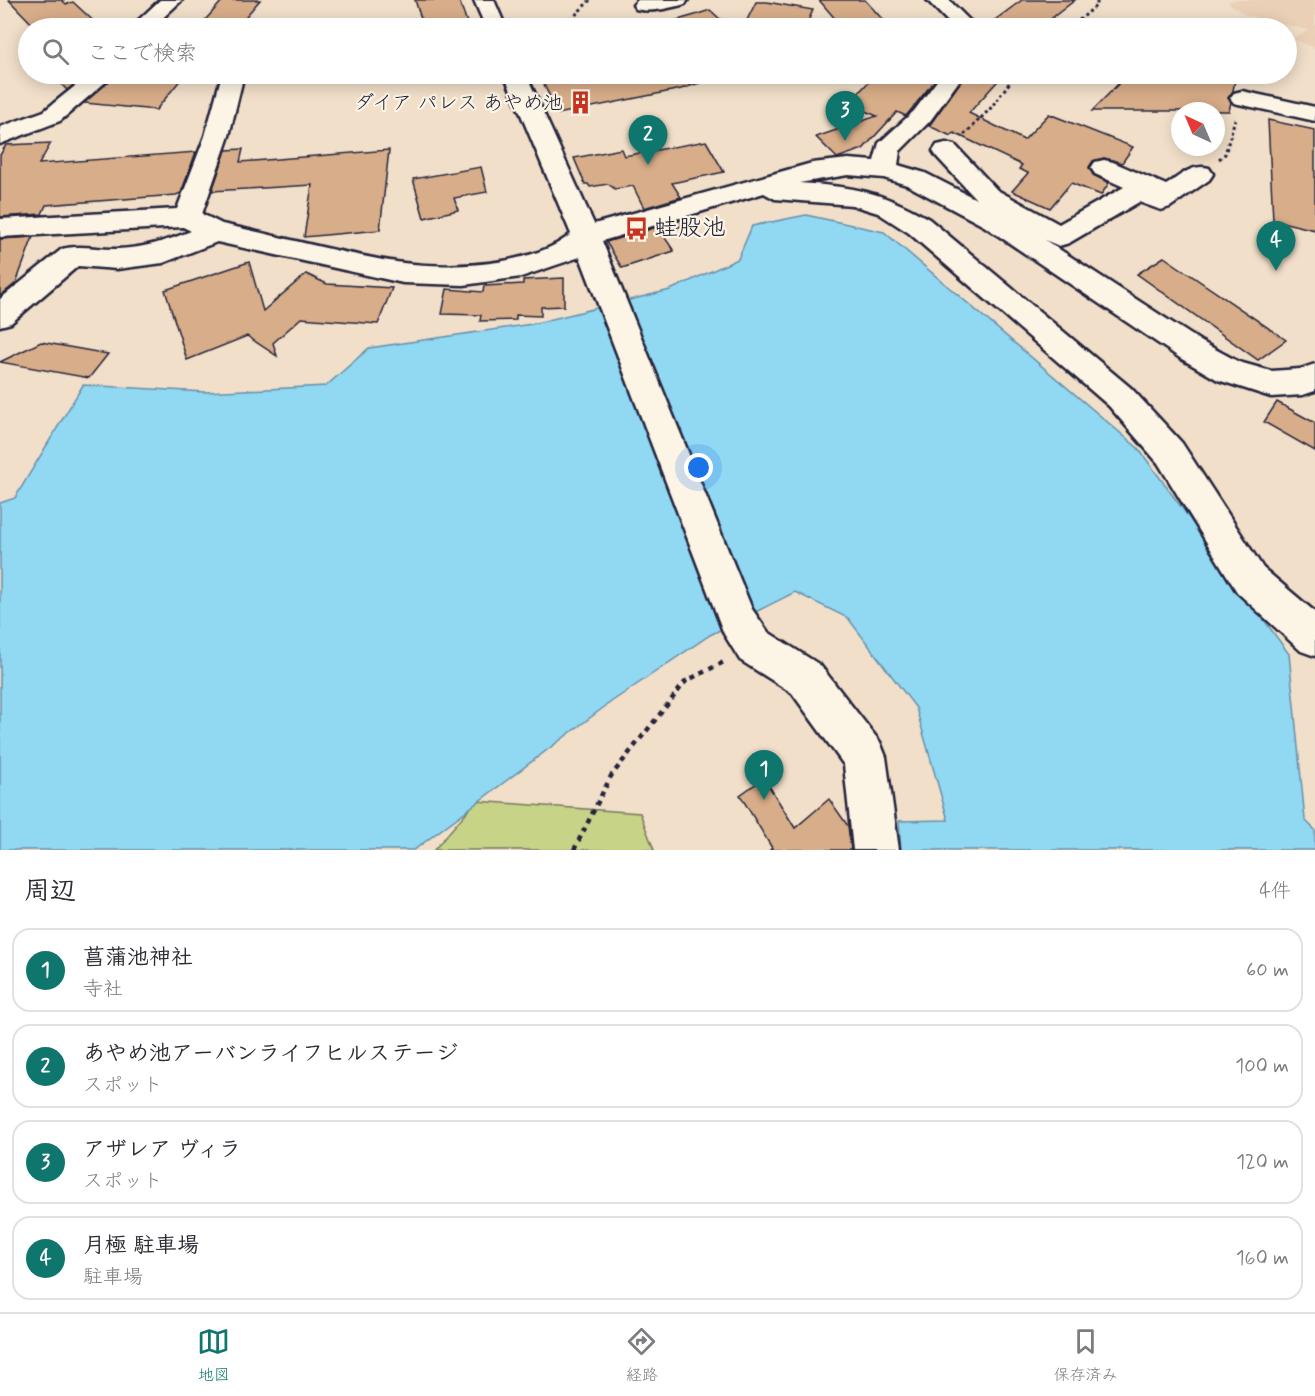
<!DOCTYPE html>
<html lang="ja">
<head>
<meta charset="utf-8">
<style>
	body { margin:0; font-family:Mynerve,"Klee One",sans-serif; background:#f7f7f7; color:#2b2b33 }
	.compass { position:absolute; left:1171px; top:102px; width:54px; height:54px; border-radius:50%; background:#fff; box-shadow:0 3px 15px #0003; rotate:316deg }
	.you { position:absolute; left:699px; top:468px; width:21px; height:21px; margin:-15px; border:4px solid #fff; border-radius:50%; background:#1a73e8; box-shadow:0 0 0 9px #1a73e833 }
	.badge { display:grid; place-items:center; width:39px; height:39px; border-radius:50%; background:#0f766e; color:#fff; font-size:20px; font-weight:700 }
	.pin { position:absolute; translate:-50% -50px; filter:drop-shadow(0 2px 3px #0008) }
	.pin::after { content:''; position:absolute; top:32px; width:21px; height:18px; background:inherit; clip-path:polygon(0 0,100% 0,50% 100%) }
	.list { margin:0; padding:0; list-style:none }
	h2 { display:flex; justify-content:space-between; align-items:center; height:78px; margin:0; padding:0 24px; font-size:26px }
	h2 small { font-size:20px; font-weight:400; color:#7c7c81 }
	.list li { display:grid; grid-template-columns:39px 1fr auto; gap:18px; align-items:center; box-sizing:border-box; height:84px; margin:0 12px 12px; padding:0 12px; border:2px solid #e1e1e2; border-radius:18px }
	.list b { display:block; font-size:22px; white-space:nowrap }
	.list p { margin:0; font-size:20px; white-space:nowrap; color:#7c7c81 }
	.list em { font-size:20px; font-style:normal; color:#7c7c81 }
	.icon { flex:none; width:33px; height:33px; fill:none; stroke:currentColor; stroke-width:2; stroke-linecap:round; stroke-linejoin:round }
	.map { position:relative; flex:none; width:1315px; height:850px; overflow:hidden }
	.search { position:absolute; background:#fff; box-shadow:0 3px 15px #0003; left:18px; right:18px; top:18px; height:66px; display:flex; align-items:center; gap:15px; box-sizing:border-box; padding:0 21px; border-radius:33px; color:#7c7c81; font-size:22px }
	.sheet { height:462px; background:#fff }
	nav { display:flex; justify-content:space-around; align-items:center; box-sizing:border-box; height:84px; border-top:2px solid #e1e1e2; background:#fff; font-size:16px; color:#7c7c81 }
	nav a { display:grid; justify-items:center; gap:3px }
	nav .on { color:#0f766e }
	.map>svg:first-child { display:block }
</style>
</head>
<body>
<div class="map">
<svg width="1315" height="850" viewBox="0 0 1315 850">
	<rect width="100%" height="100%" fill="#f1dfc9"/>
	<filter id="ink" filterUnits="userSpaceOnUse"><feTurbulence type="fractalNoise" baseFrequency=".0167" numOctaves="2"/><feDisplacementMap in="SourceGraphic" scale="12" xChannelSelector="R" yChannelSelector="G"/><feConvolveMatrix kernelMatrix="1 2 1 2 8 2 1 2 1" color-interpolation-filters="sRGB"/></filter>
	<g filter="url(#ink)">
		<path fill="#ead0b6" d="M1235,0H1315V48L1293,39L1308,30L1245,15L1228,2Z"/>
		<path fill="#c7d387" stroke="#747a61" stroke-width="1.5" d="M476,801L640,813L654,850H434Z"/>
		<path fill="#91d8f3" stroke="#658fa9" stroke-width="1.5" d="M806,215L884,232L1138,448L1289,654L1305,820L1315,830V850H901L899,821L948,820L916,708L848,618L795,592L710,635L611,702L414,850H0V503L15,498L83,385L205,392L326,386L369,348L532,324L670,290L738,259L752,226Z"/>
		<g fill="#d8ad89" stroke="#22223b" stroke-width="1.5">
			<path d="M9,0H62L66,4L73,2L100,27L36,28Z"/>
			<path d="M223,0H260L236,28H198Z"/>
			<path d="M415,0H459L469,28H424Z"/>
			<path d="M819,0H865L884,21L870,23L874,28H843Z"/>
			<path d="M1022,0H1075L1039,28H984Z"/>
			<path d="M756,2H767L813,10L805,28H743Z"/>
			<path d="M710,10L730,28H650L695,15Z"/>
			<path d="M51,74H87L67,90Z"/>
			<path d="M117,74H130L182,78L156,110L84,103Z"/>
			<path d="M539,74H727L681,89L558,114Z"/>
			<path d="M876,74H914L918,78L924,74H940L906,116L897,112L863,149L837,158L816,137L877,116L848,104Z"/>
			<path d="M966,74H1004L969,113L1024,140L1049,114L1133,147L1122,163L1104,158L1093,161L1089,167L1093,175L1109,183L1101,195L1071,183L1050,208L1012,191L1028,173L1019,169L1022,165L954,133L951,136L929,126Z"/>
			<path d="M1128,74H1236L1233,91L1228,98L1231,102L1229,111H1092Z"/>
			<path d="M1268,120L1315,130V230L1273,220Z"/>
			<path d="M706,141L724,172L672,183L681,197L644,208L633,186L615,189L608,184L590,187L588,184H585L574,158L621,149L624,156Z"/>
			<path d="M51,143L39,164L196,152L181,193L176,195L46,205L42,214L0,217V155L6,145Z"/>
			<path d="M243,149L240,162L389,150L380,230L304,237L312,185L212,191L226,150Z"/>
			<path d="M481,167L487,192L454,198L458,210L424,218L413,179Z"/>
			<path d="M692,217L696,222L661,232L674,251L622,268L606,242Z"/>
			<path d="M33,237L16,283L0,296V239Z"/>
			<path d="M1164,257L1286,340L1258,360L1137,274Z"/>
			<path d="M249,262L263,311L306,274L327,284L392,288L378,324L301,318L273,343L277,356L247,336L187,360L165,290Z"/>
			<path d="M564,278V306L541,307V316L516,315V320L480,321L481,315L442,314L447,289L483,292L484,286L523,284V280Z"/>
			<path d="M41,342L108,354L89,378L0,362Z"/>
			<path d="M1277,402L1315,423V451L1264,422Z"/>
			<path d="M764,778L795,828L829,799L848,826L851,850H770L772,848L740,795Z"/>
		</g>
		<g fill="none" stroke-linecap="round" stroke-linejoin="round">
			<defs>
				<g id="minor">
					<path d="M160,0H182L152,28H130Z"/>
					<path d="M474,0H494L506,28H486Z"/>
					<path d="M638,0H688L685,4C670,8 651,13 636,9L633,5Z"/>
					<path d="M927,0H949L977,28H954Z"/>
					<path d="M90,74H115L60,121L0,144V127L44,111Z"/>
					<path d="M222,74H244L229,136L202,214L222,224C280,236 345,255 403,263C450,269 534,266 571,234L504,74H526L594,224L812,163L848,159L874,161L879,143L914,111L942,74H964L930,121L900,151L898,165L925,173L976,199L937,157L933,151L937,145L946,143L955,145L997,190L1059,224L1124,187L1095,174L1091,168L1095,162L1104,160L1113,162L1166,185C1180,176 1192,163 1209,168L1213,174L1209,180L1170,207L1161,210L1139,202L1069,243L1059,246L1045,240L1202,342L1239,362L1271,371L1300,369L1315,364V391L1303,395L1271,397L1218,380L1180,358L984,226L907,185L884,178L848,175L799,183C856,187 879,191 929,219L1131,388L1182,443L1263,568L1315,612V656L1301,651L1237,592L1158,463L1109,406L909,233L878,213L852,205L775,199L764,193L602,241L752,609L768,632L820,665L880,742L886,757L899,850H853L844,765L792,693L740,660L724,634L580,257L521,277L464,285L403,283L217,242L163,263L117,269L78,266L11,323L0,326V299L62,249C81,244 99,250 118,249C144,248 167,241 191,231L183,227L0,237V219L177,209L205,136Z"/>
					<path d="M1242,91L1315,107V121L1234,103L1230,98L1234,93Z"/>
				</g>
			</defs>
			<use href="#minor" stroke="#22223b" stroke-width="5"/>
			<g stroke="#22223b" stroke-width="3" stroke-dasharray="3 3" stroke-linecap="butt">
				<path d="M563,28L590,0"/>
				<path d="M1070,28L1097,5V0"/>
				<path d="M964,135L990,109L1016,74"/>
				<path d="M1219,159L1225,154L1235,119"/>
			</g>
			<path stroke="#22223b" stroke-width="4.5" stroke-dasharray="5 5" stroke-linecap="butt" d="M574,850L611,776L686,681L724,662"/>
			<use href="#minor" fill="#fcf5e5" fill-rule="evenodd"/>
		</g>
	</g>
	<defs>
		<symbol id="building-bare" viewBox="-9 -9 18 18"><path d="M-4-6H4V6H1V3H-1V6H-4ZM-2.5-4.3h1.7v1.8h-1.7ZM.8-4.3h1.7v1.8H.8ZM-2.5-1h1.7V.8h-1.7ZM.8-1h1.7V.8H.8Z" fill="#c8321e" stroke="#fcf5e5" stroke-width="2.5" paint-order="stroke"/></symbol>
		<symbol id="bus-bare" viewBox="-9 -9 18 18"><path d="M-5-6H5V4H4V6H2V4H-2V6H-4V4H-5ZM-3.5-4V0h7V-4ZM-3.5 1.2v1.5H-2V1.2ZM2 1.2v1.5H3.5V1.2Z" fill="#c8321e" stroke="#fcf5e5" stroke-width="2.5" paint-order="stroke"/></symbol>
	</defs>
	<g fill-rule="evenodd">
		<use href="#building-bare" x="564" y="86" width="33" height="33"/>
		<use href="#bus-bare" x="620" y="212" width="33" height="33"/>
	</g>
	<g text-anchor="middle" dominant-baseline="central" stroke-width="4.5" stroke-linejoin="round" paint-order="stroke">
		<g font-size="20" fill="#22223b" stroke="#fcf5e5" text-anchor="end">
			<text x="563" y="103">ダイア パレス あやめ池</text>
		</g>
		<g font-size="24" fill="#22223b" stroke="#fcf5e5" text-anchor="start">
			<text x="654" y="228">蛙股池</text>
		</g>
	</g>
</svg>
<svg class="compass" viewBox="-18 -18 36 36"><path d="M0-13l5 13h-10z" fill="#e53935"/><path d="M0 13l5-13h-10z" fill="#7c7c81"/></svg>
<div class="you"></div>
<div class="pin badge" style="left:764px;top:800px">1</div>
<div class="pin badge" style="left:648px;top:165px">2</div>
<div class="pin badge" style="left:845px;top:141px">3</div>
<div class="pin badge" style="left:1276px;top:271px">4</div>
<div class="search"><svg class="icon" aria-label="search" viewBox="0 0 24 24"><circle cx="10" cy="10" r="6"/><path d="M15 15l6 6"/></svg>ここで検索</div>
</div>
<section class="sheet">
<h2>周辺<small>4件</small></h2>
<ul class="list">
<li><span class="badge">1</span><div><b>菖蒲池神社</b><p>寺社</p></div><em>60 m</em></li>
<li><span class="badge">2</span><div><b>あやめ池アーバンライフヒルステージ</b><p>スポット</p></div><em>100 m</em></li>
<li><span class="badge">3</span><div><b>アザレア ヴィラ</b><p>スポット</p></div><em>120 m</em></li>
<li><span class="badge">4</span><div><b>月極 駐車場</b><p>駐車場</p></div><em>160 m</em></li>
</ul>
</section>
<nav>
<a class="on"><svg class="icon" aria-label="map" viewBox="0 0 24 24"><path d="M3 6l6-2 6 2 6-2v14l-6 2-6-2-6 2zM9 4v14M15 6v14"/></svg>地図</a>
<a><svg class="icon" aria-label="directions" viewBox="0 0 24 24"><path d="M12 3l9 9-9 9-9-9zM9 14v-3h6M13 9l2 2-2 2"/></svg>経路</a>
<a><svg class="icon" aria-label="saved" viewBox="0 0 24 24"><path d="M7 4h10v16l-5-4-5 4z"/></svg>保存済み</a>
</nav>
</body>
</html>
